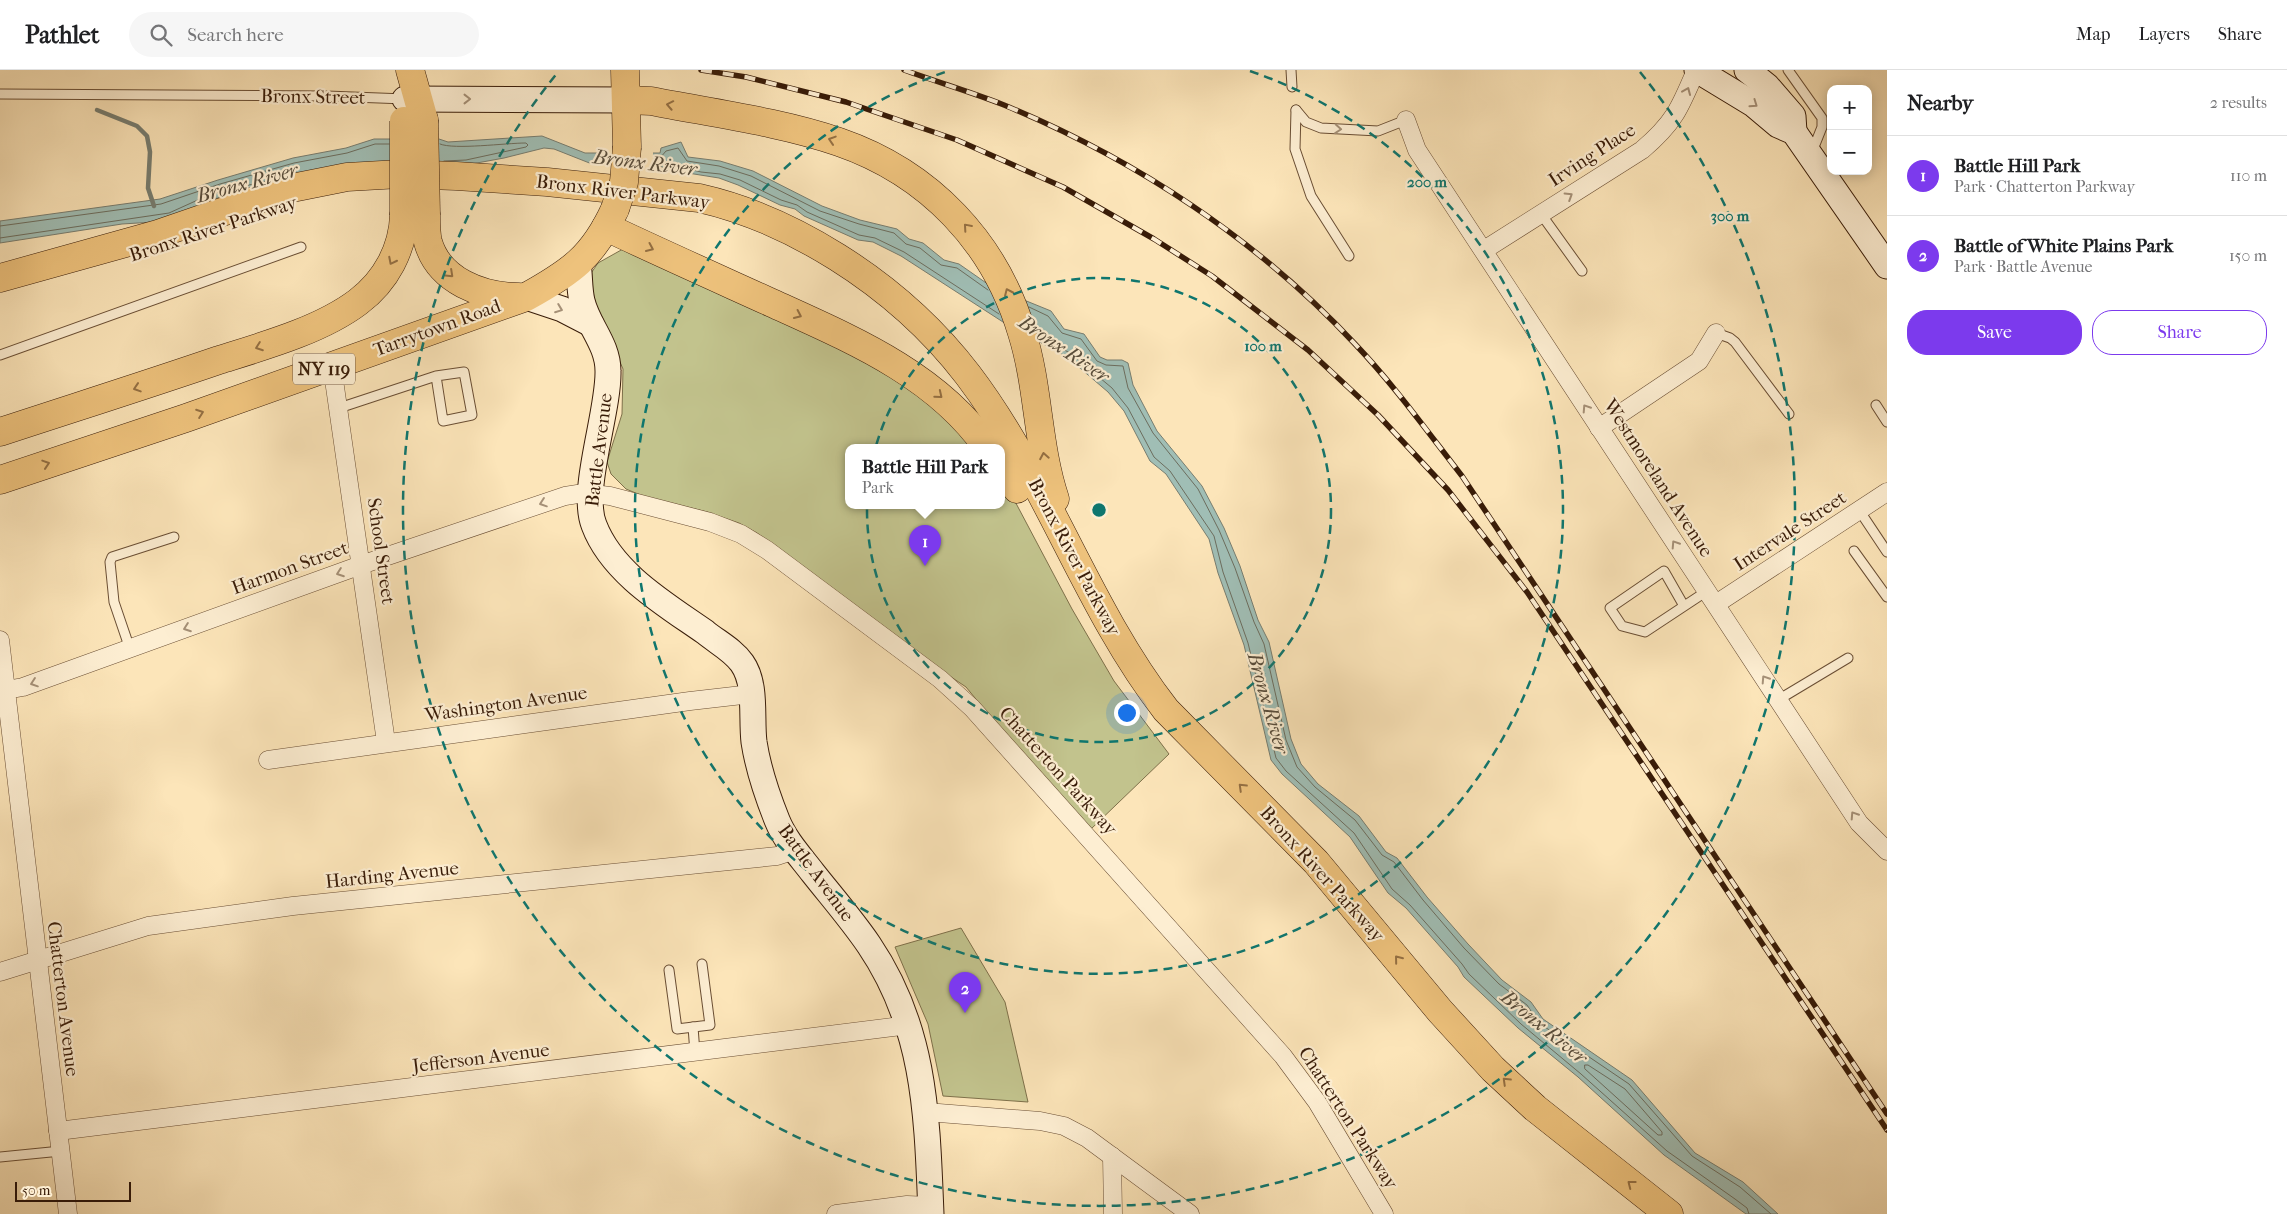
<!DOCTYPE html>
<html lang="en">
<head>
<meta charset="utf-8">
<style>
	body { margin:0; font-family:"IM FELL French Canon",serif; background:#f6f6f6; color:#202124 }
	.controls { position:absolute; right:15px; top:15px; display:grid; overflow:hidden; border-radius:10px; box-shadow:0 2px 12px #0003 }
	.controls button { width:45px; height:45px; display:grid; place-items:center; padding:0; border:0; border-bottom:1px solid #e0e0e0; background:#fff; color:#202124; font:25px sans-serif }
	.scale { position:absolute; left:15px; bottom:12px; width:116px; box-sizing:border-box; padding-left:5px; border:2px solid #391c08; border-top:0; font-size:14px; line-height:18px; white-space:nowrap; color:#391c08; -webkit-text-stroke:4px #fdeed2; paint-order:stroke }
	.you { position:absolute; left:1126px; top:642px; width:18px; height:18px; margin:-12px; border:4px solid #fff; border-radius:50%; background:#1a73e8; box-shadow:0 0 0 8px #1a73e833 }
	.badge { display:grid; place-items:center; width:32px; height:32px; border-radius:50%; background:#7c3aed; color:#fff; font-size:16px; font-weight:700 }
	.pin { position:absolute; translate:-50% -41px; filter:drop-shadow(0 1px 2px #0008) }
	.pin::after { content:''; position:absolute; top:26px; width:18px; height:15px; background:inherit; clip-path:polygon(0 0,100% 0,50% 100%) }
	.popup { position:absolute; left:845px; top:374px; width:160px; height:65px; box-sizing:border-box; display:grid; place-content:center; border-radius:10px; background:#fff; filter:drop-shadow(0 1px 4px #0005); font-size:16px; white-space:nowrap; color:#757577 }
	.popup b { font-size:19px; color:#202124 }
	.popup::after { content:''; position:absolute; left:50%; top:100%; margin-left:-10px; border:10px solid transparent; border-top-color:#fff }
	.list { margin:0; padding:0; list-style:none }
	h2 { display:flex; justify-content:space-between; align-items:center; height:65px; margin:0; padding:0 20px; font-size:21px }
	h2 small { font-size:16px; font-weight:400; color:#757577 }
	.list li { display:grid; grid-template-columns:32px 1fr auto; gap:15px; align-items:center; box-sizing:border-box; height:80px; padding:0 20px; border-top:1px solid #e0e0e0 }
	.list b { display:block; font-size:19px; white-space:nowrap }
	.list p { margin:0; font-size:16px; white-space:nowrap; color:#757577 }
	.list em { font-size:16px; font-style:normal; color:#757577 }
	.actions { display:flex; gap:10px; padding:15px 20px }
	.actions a { flex:1; padding:11px 0; border:1px solid #7c3aed; border-radius:20px; text-align:center; font-size:18px; color:#7c3aed }
	.actions .main { background:#7c3aed; color:#fff }
	.icon { flex:none; width:28px; height:28px; fill:none; stroke:currentColor; stroke-width:2; stroke-linecap:round; stroke-linejoin:round }
	.map { position:relative; flex:none; width:1887px; height:1144px; overflow:hidden }
	header { display:flex; align-items:center; gap:30px; box-sizing:border-box; height:70px; padding:0 25px; background:#fff; border-bottom:1px solid #e0e0e0 }
	header strong { font-size:24px }
	nav { display:flex; gap:28px; margin-inline-start:auto; font-size:18px }
	.search { width:350px; height:45px; background:#f6f6f6; display:flex; align-items:center; gap:12px; box-sizing:border-box; padding:0 18px; border-radius:28px; color:#757577; font-size:19px }
	main { display:flex }
	aside { flex:1; background:#fff }
	.map>svg:first-child { display:block }
</style>
</head>
<body>
<header>
<strong>Pathlet</strong>
<div class="search"><svg class="icon" aria-label="search" viewBox="0 0 24 24"><circle cx="10" cy="10" r="6"/><path d="M15 15l6 6"/></svg>Search here</div>
<nav><a>Map</a><a>Layers</a><a>Share</a></nav>
</header>
<main>
<div class="map">
<svg width="1887" height="1144" viewBox="0 0 1887 1144">
	<rect width="100%" height="100%" fill="#fce5b9"/>
	<filter id="stains"><feTurbulence type="fractalNoise" baseFrequency=".004" numOctaves="4"/><feColorMatrix values="0 0 0 0 .2 0 0 0 0 .09 0 0 0 0 .02 0 0 0 .5 -.17"/></filter>
	<radialGradient id="worn" r=".72"><stop offset=".6" stop-color="#630" stop-opacity="0"/><stop offset="1" stop-color="#630" stop-opacity=".3"/></radialGradient>
	<g fill="#c2c38d" stroke="#7e704a">
		<path d="M623,179L894,300L981,377H849V435H1001V405L1072,539L1114,611L1169,684L1091,759L1003,662L966,617L926,590L757,463L739,453L707,442L643,426L626,419L611,404L607,392L622,344L623,299L585,212L598,193Z"/>
		<path d="M961,858L1005,932L1028,1032L943,1026L928,954L895,877Z"/>
	</g>
	<path fill="#a0beb5" stroke="#777d70" d="M542,66L585,83H660L661,78L681,72L688,87L720,91L753,101L822,136L860,150L897,159L909,169L923,173L944,190L959,194L992,217L1051,241L1064,259L1084,264L1100,287L1107,290H1122L1128,293L1133,315L1157,361L1202,416L1224,458L1240,496L1258,550L1269,572L1291,669L1301,694L1318,714L1359,746L1386,782L1397,788L1427,827L1468,874L1502,910L1531,932L1543,949L1632,1010L1695,1083L1743,1112L1778,1144H1746L1664,1085L1578,1007L1518,958L1464,907L1458,897L1406,838L1388,823L1350,767L1282,704L1271,690L1244,575L1218,503L1209,469L1166,404L1150,391L1124,341L1108,322L1067,287L1003,252L901,186L873,172L858,170L804,146L795,139L780,135L738,115L719,108L669,100L655,94H592L554,79L544,78L504,88L466,95L249,121L213,129L194,139L154,152L122,154L0,173V151L160,129L218,110L293,88L346,78L374,69H439L448,72Z"/>
	<path fill="#fce5b9" d="M653,80V97L600,96V81Z"/>
	<g fill="none" stroke-linecap="round" stroke-linejoin="round">
		<g stroke="#6c6d5e" stroke-width="1">
			<path d="M440,74C454,80 506,73 526,73L528,75L526,77L466,90L444,91"/>
			<path d="M0,156L161,134L220,114L294,93L347,83L375,74H389"/>
			<path d="M0,168L169,143L211,124L266,111"/>
			<path d="M988,220L957,198L941,195L920,178L906,174L894,163L859,154L820,141L751,106L719,96L687,91L678,78L666,81L660,88L661,92L701,102L720,104L740,110L781,130L797,135L807,142L859,165L875,168L904,182L999,244"/>
			<path d="M1029,237L1048,246L1062,263L1081,269L1097,291L1106,295L1123,296L1128,318L1153,363L1198,419L1219,460L1235,498L1254,552L1264,574L1286,670L1297,697L1315,717L1355,750L1382,785L1394,792L1423,830L1464,878L1499,914L1527,935L1539,953L1629,1014L1692,1086L1740,1117L1771,1144"/>
			<path d="M1038,266L1070,283L1112,318L1128,338L1154,387L1170,401L1214,466L1223,502L1248,573L1276,688L1286,701L1354,763L1392,819L1410,835L1462,894L1469,904L1521,954L1581,1004L1667,1081L1735,1129L1747,1138L1749,1144"/>
			<path d="M1585,995H1588L1625,1019L1662,1062V1065H1658L1585,999Z"/>
		</g>
		<path stroke="#777d70" stroke-width="4.5" d="M97,40L137,56L147,66L150,82L148,118L154,136"/>
		<defs>
			<g id="lane">
				<path d="M1291,0L1292,17"/>
				<path d="M1788,0L1822,48V57L1812,82"/>
				<path d="M0,24L327,26L405,29"/>
				<path d="M1296,40L1295,79L1311,126L1349,186"/>
				<path d="M1296,40L1306,52L1321,58L1378,61L1406,50"/>
				<path d="M1541,144L1582,201"/>
				<path d="M1716,263L1730,268L1735,272L1789,344"/>
				<path d="M0,285L301,177"/>
				<path d="M1876,335L1887,352"/>
				<path d="M339,338L436,306L464,302L472,345L443,351L436,306"/>
				<path d="M1859,440L1887,482"/>
				<path d="M1854,481L1887,527"/>
				<path d="M1684,536L1664,501L1610,538L1622,556L1645,562L1707,521"/>
				<path d="M130,579L114,532L110,492L112,487L174,467"/>
				<path d="M1778,630L1848,588"/>
				<path d="M669,900L677,959L710,955L702,894"/>
				<path d="M693,957L695,983"/>
				<path d="M0,1087L61,1081"/>
			</g>
			<g id="street">
				<path d="M1406,50L1417,80L1859,753L1887,781"/>
				<path d="M1484,180L1642,80C1674,53 1680,38 1696,0"/>
				<path d="M332,296L386,672"/>
				<path d="M1599,358L1699,291L1716,263"/>
				<path d="M1716,534L1887,422"/>
				<path d="M0,570L68,1144"/>
				<path d="M6,620L23,617L361,495L565,426L584,423L610,426L710,452L741,464L767,480L940,609L972,638L1283,986L1317,1032L1384,1144"/>
				<path d="M268,690L690,631L751,624"/>
				<path d="M0,902L148,856L293,836L777,786L795,780"/>
				<path d="M926,1042L1040,1051L1064,1056L1087,1068L1190,1144"/>
				<path d="M58,1061L909,955"/>
				<path d="M1112,1086L1113,1144"/>
				<path d="M836,1144L907,1135L931,1136"/>
			</g>
			<g id="secondary">
				<path d="M1697,0L1753,34L1778,55L1794,62L1887,196"/>
				<path d="M1747,0L1767,16L1793,46L1794,62"/>
				<path d="M405,29L626,30"/>
				<path d="M578,193C580,205 579,219 582,231C588,256 608,274 608,301C609,342 580,420 594,455C612,503 665,534 705,562C717,572 733,580 742,593C757,614 751,648 754,672C758,698 767,725 777,750C785,770 800,786 813,803C832,827 852,850 869,875C926,959 927,1047 931,1144"/>
				<path d="M526,227L562,239L591,254"/>
			</g>
			<g id="primary">
				<path d="M410,0L424,50"/>
				<path d="M625,0L627,77"/>
				<path d="M426,145C426,154 426,164 428,172C439,211 482,227 519,227"/>
				<path d="M0,362C73,338 146,315 219,290C264,276 321,260 358,232C386,211 403,179 404,145"/>
				<path d="M0,410L186,348L526,227C571,202 593,187 615,139"/>
			</g>
			<g id="highway">
				<path d="M626,30L651,31C712,43 781,52 839,72C929,103 995,172 1022,263C1039,317 1037,375 1055,429"/>
				<path d="M606,157C661,183 717,208 772,233C851,269 936,304 987,377"/>
				<path d="M0,208L158,164L292,118L347,107L400,104L456,106L547,112L699,128C748,139 794,160 837,187C888,219 932,258 968,305C1047,409 1086,537 1166,640L1316,792L1440,941L1493,999L1535,1038L1669,1144"/>
				<path d="M1001,397L1017,419"/>
			</g>
		</defs>
		<use href="#lane" stroke="#6a4e34" stroke-width="11"/>
		<use href="#street" stroke="#6a4e34" stroke-width="19"/>
		<use href="#secondary" stroke="#391c08" stroke-width="27"/>
		<use href="#primary" stroke="#391c08" stroke-width="29"/>
		<use href="#highway" stroke="#391c08" stroke-width="29"/>
		<use href="#lane" stroke="#fdeed2" stroke-width="9"/>
		<use href="#street" stroke="#fdeed2" stroke-width="18"/>
		<use href="#secondary" stroke="#fdeed2" stroke-width="25"/>
		<use href="#primary" stroke="#eec27c" stroke-width="28"/>
		<use href="#highway" stroke="#eec27c" stroke-width="28"/>
		<defs>
			<g id="rail">
				<path d="M701,0L746,7L846,32L957,70L1063,117L1154,169L1212,206L1308,280L1378,345L1448,420L1527,522L1887,1060"/>
				<path d="M904,0C937,12 971,22 1004,35C1135,89 1258,170 1355,274C1394,315 1427,361 1462,406L1887,1044"/>
			</g>
		</defs>
		<use href="#rail" stroke="#391c08" stroke-width="5.5"/>
		<use href="#rail" stroke="#fdeed2" stroke-width="4" stroke-dasharray="11" stroke-linecap="butt"/>
		<defs>
			<g id="primary-bridge">
				<path d="M424,50L426,145"/>
				<path d="M404,51V145"/>
				<path d="M615,139L624,112L627,77"/>
			</g>
		</defs>
		<use href="#primary-bridge" stroke="#391c08" stroke-width="29" stroke-linecap="butt"/>
		<use href="#primary-bridge" stroke="#eec27c" stroke-width="28"/>
	</g>
	<defs><path id="oneway-chevron" d="M-2-3.5L2.5 0L-2 3.5" fill="none" stroke-width="1.6" stroke-linecap="round" stroke-linejoin="round" transform="scale(1.25)"/></defs>
	<g stroke="#a59077">
		<use href="#oneway-chevron" transform="translate(1687 21) rotate(-67)"/>
		<use href="#oneway-chevron" transform="translate(467 29)"/>
		<use href="#oneway-chevron" transform="translate(1754 34) rotate(35)"/>
		<use href="#oneway-chevron" transform="translate(1338 59) rotate(4)"/>
		<use href="#oneway-chevron" transform="translate(1569 126) rotate(-32)"/>
		<use href="#oneway-chevron" transform="translate(559 239) rotate(21)"/>
		<use href="#oneway-chevron" transform="translate(1586 338) rotate(-123)"/>
		<use href="#oneway-chevron" transform="translate(543 433) rotate(161)"/>
		<use href="#oneway-chevron" transform="translate(1675 474) rotate(-123)"/>
		<use href="#oneway-chevron" transform="translate(340 503) rotate(160)"/>
		<use href="#oneway-chevron" transform="translate(187 558) rotate(160)"/>
		<use href="#oneway-chevron" transform="translate(1765 609) rotate(-123)"/>
		<use href="#oneway-chevron" transform="translate(34 613) rotate(161)"/>
		<use href="#oneway-chevron" transform="translate(1854 745) rotate(-123)"/>
	</g>
	<g stroke="#946f42">
		<use href="#oneway-chevron" transform="translate(670 35) rotate(-169)"/>
		<use href="#oneway-chevron" transform="translate(832 70) rotate(-162)"/>
		<use href="#oneway-chevron" transform="translate(967 157) rotate(-131)"/>
		<use href="#oneway-chevron" transform="translate(650 178) rotate(24)"/>
		<use href="#oneway-chevron" transform="translate(392 191) rotate(117)"/>
		<use href="#oneway-chevron" transform="translate(450 204) rotate(43)"/>
		<use href="#oneway-chevron" transform="translate(1008 222) rotate(-114)"/>
		<use href="#oneway-chevron" transform="translate(798 245) rotate(25)"/>
		<use href="#oneway-chevron" transform="translate(259 277) rotate(160)"/>
		<use href="#oneway-chevron" transform="translate(137 318) rotate(162)"/>
		<use href="#oneway-chevron" transform="translate(939 325) rotate(39)"/>
		<use href="#oneway-chevron" transform="translate(200 343) rotate(-20)"/>
		<use href="#oneway-chevron" transform="translate(1044 386) rotate(-100)"/>
		<use href="#oneway-chevron" transform="translate(46 394) rotate(-18)"/>
		<use href="#oneway-chevron" transform="translate(1242 717) rotate(-136)"/>
		<use href="#oneway-chevron" transform="translate(1398 889) rotate(-129)"/>
		<use href="#oneway-chevron" transform="translate(1506 1011) rotate(-136)"/>
		<use href="#oneway-chevron" transform="translate(1631 1114) rotate(-142)"/>
	</g>
	<g fill="none" stroke="#0f766e" stroke-width="2.5" stroke-dasharray="9 6">
		<circle cx="1099" cy="440" r="232"/>
		<path d="M1250 1A464 464 0 1 1 948 1"/>
		<path d="M1640 2A696 696 0 1 1 558 2"/>
	</g>
	<g text-anchor="middle" dominant-baseline="central" stroke-width="4.5" stroke-linejoin="round" paint-order="stroke">
		<rect fill="#fdeed2" stroke="#745b45" stroke-width="1" x="293" y="283.5" width="62" height="31" rx="4"/>
		<g font-size="18" font-weight="bold" fill="#391c08">
			<text x="324" y="299">NY 119</text>
		</g>
		<g font-size="19" fill="#391c08" stroke="#fdeed2">
			<text transform="translate(313 27) rotate(1)">Bronx Street</text>
			<text transform="translate(1592 85) rotate(-33)">Irving Place</text>
			<text transform="translate(623 122) rotate(7)">Bronx River Parkway</text>
			<text transform="translate(213 159) rotate(-18)">Bronx River Parkway</text>
			<text transform="translate(437 258) rotate(-20)">Tarrytown Road</text>
			<text transform="translate(599 380) rotate(-83)">Battle Avenue</text>
			<text transform="translate(1658 408) rotate(57)">Westmoreland Avenue</text>
			<text transform="translate(1790 461) rotate(-33)">Intervale Street</text>
			<text transform="translate(381 481) rotate(82)">School Street</text>
			<text transform="translate(1074 487) rotate(62)">Bronx River Parkway</text>
			<text transform="translate(290 498) rotate(-20)">Harmon Street</text>
			<text transform="translate(506 634) rotate(-8)">Washington Avenue</text>
			<text transform="translate(1058 701) rotate(48)">Chatterton Parkway</text>
			<text transform="translate(816 803) rotate(54)">Battle Avenue</text>
			<text transform="translate(1322 804) rotate(48)">Bronx River Parkway</text>
			<text transform="translate(392 805) rotate(-6)">Harding Avenue</text>
			<text transform="translate(63 929) rotate(83)">Chatterton Avenue</text>
			<text transform="translate(481 988) rotate(-7)">Jefferson Avenue</text>
			<text transform="translate(1348 1048) rotate(57)">Chatterton Parkway</text>
		</g>
		<g font-size="20" font-style="italic" fill="#584d3c" stroke="#fdeed2">
			<text transform="translate(645 93) rotate(7)">Bronx River</text>
			<text transform="translate(247 113) rotate(-15)">Bronx River</text>
			<text transform="translate(1064 279) rotate(34)">Bronx River</text>
			<text transform="translate(1268 633) rotate(74)">Bronx River</text>
			<text transform="translate(1544 957) rotate(39)">Bronx River</text>
		</g>
	</g>
	<circle cx="1099" cy="440" r="8" fill="#0f766e" stroke="#fdeed2" stroke-width="2.5"/>
	<g font-size="15" text-anchor="middle" font-weight="bold" fill="#0f766e" stroke="#fdeed2" stroke-width="4.5" stroke-linejoin="round" paint-order="stroke">
		<text x="1427" y="117">200 m</text>
		<text x="1730" y="151">300 m</text>
		<text x="1263" y="281">100 m</text>
	</g>
	<rect width="100%" height="100%" filter="url(#stains)"/>
	<rect width="100%" height="100%" fill="url(#worn)"/>
</svg>
<div class="controls">
<button>+</button>
<button>−</button>
</div>
<div class="scale">50 m</div>
<div class="you"></div>
<div class="pin badge" style="left:925px;top:496px">1</div>
<div class="popup"><b>Battle Hill Park</b>Park</div>
<div class="pin badge" style="left:965px;top:943px">2</div>
</div>
<aside>
<h2>Nearby<small>2 results</small></h2>
<ul class="list">
<li><span class="badge">1</span><div><b>Battle Hill Park</b><p>Park · Chatterton Parkway</p></div><em>110 m</em></li>
<li><span class="badge">2</span><div><b>Battle of White Plains Park</b><p>Park · Battle Avenue</p></div><em>150 m</em></li>
</ul>
<div class="actions"><a class="main">Save</a><a>Share</a></div>
</aside>
</main>
</body>
</html>
